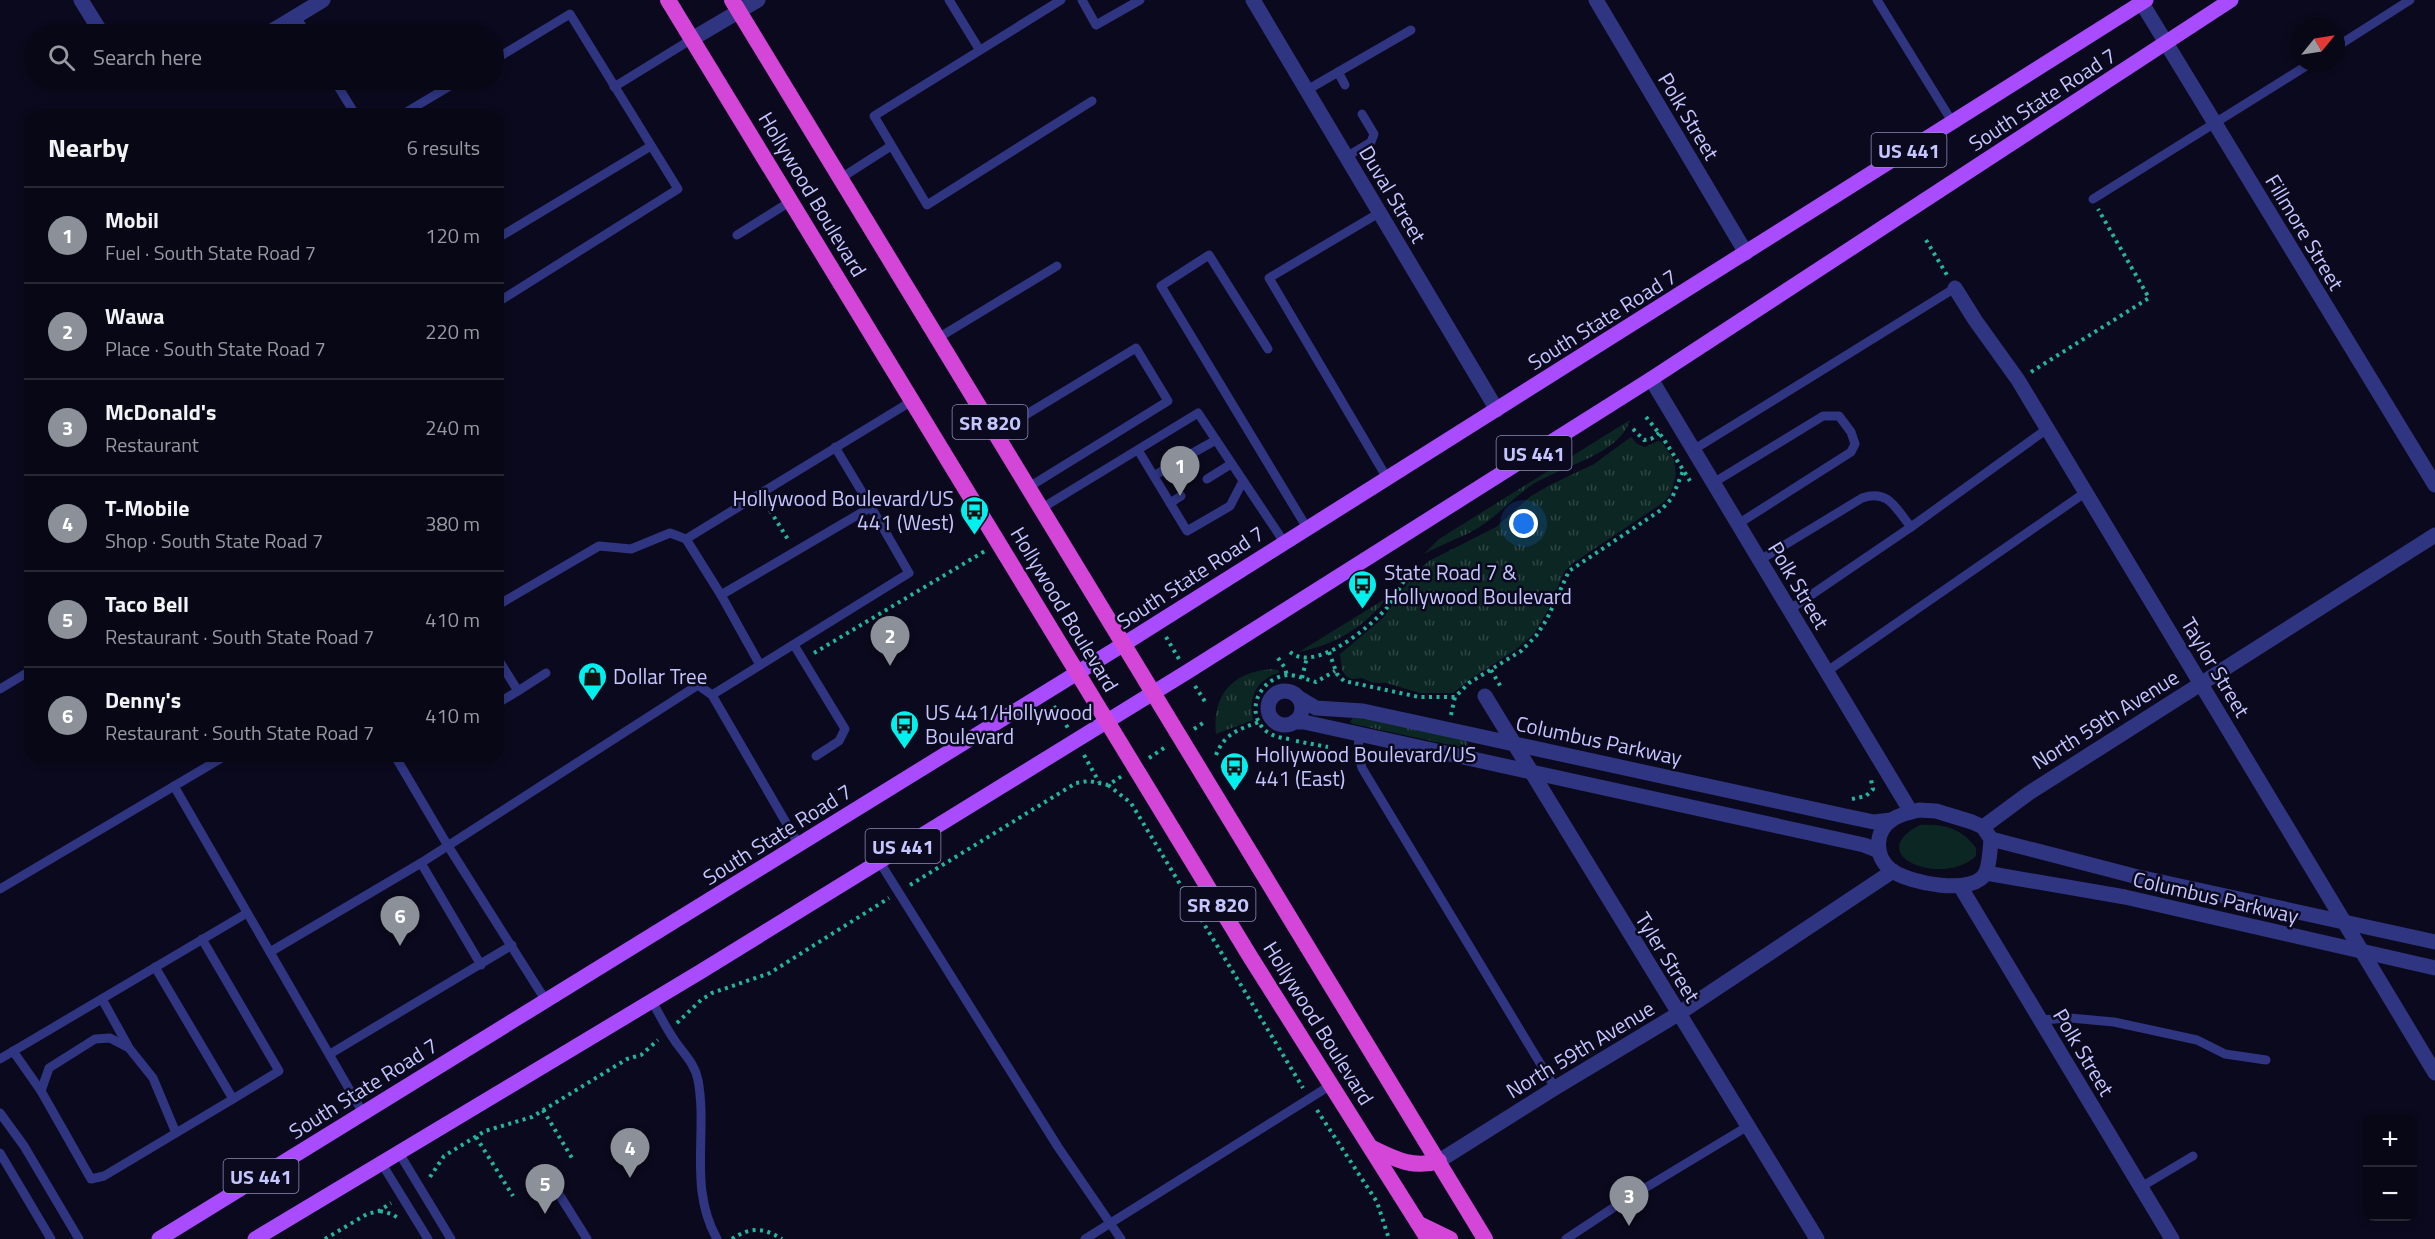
<!DOCTYPE html>
<html lang="en">
<head>
<meta charset="utf-8">
<style>
	body { margin:0; font-family:"Titillium Web",sans-serif; background:#11101f; color:#f1f3f6 }
	.controls { position:absolute; right:18px; bottom:18px; display:grid; overflow:hidden; border-radius:12px; box-shadow:0 3px 9px #0003 }
	.controls button { width:54px; height:54px; display:grid; place-items:center; padding:0; border:0; border-bottom:2px solid #292835; background:#080716; color:#f1f3f6; font:30px sans-serif }
	.compass { position:absolute; left:2291px; top:18px; width:54px; height:54px; border-radius:50%; background:#080716; box-shadow:0 3px 9px #0003; rotate:60deg }
	.you { position:absolute; left:1524px; top:524px; width:21px; height:21px; margin:-15px; border:4px solid #fff; border-radius:50%; background:#1a73e8; box-shadow:0 0 0 9px #1a73e833 }
	.badge { display:grid; place-items:center; width:39px; height:39px; border-radius:50%; background:#8c9099; color:#fff; font-size:20px; font-weight:700 }
	.pin { position:absolute; translate:-50% -50px; filter:drop-shadow(0 2px 3px #0008) }
	.pin::after { content:''; position:absolute; top:32px; width:21px; height:18px; background:inherit; clip-path:polygon(0 0,100% 0,50% 100%) }
	.list { margin:0; padding:0; list-style:none }
	h2 { display:flex; justify-content:space-between; align-items:center; height:78px; margin:0; padding:0 24px; font-size:26px }
	h2 small { font-size:20px; font-weight:400; color:#9899a1 }
	.list li { display:grid; grid-template-columns:39px 1fr auto; gap:18px; align-items:center; box-sizing:border-box; height:96px; padding:0 24px; border-top:2px solid #292835 }
	.list b { display:block; font-size:22px; white-space:nowrap }
	.list p { margin:0; font-size:20px; white-space:nowrap; color:#9899a1 }
	.list em { font-size:20px; font-style:normal; color:#9899a1 }
	.icon { flex:none; width:33px; height:33px; fill:none; stroke:currentColor; stroke-width:2; stroke-linecap:round; stroke-linejoin:round }
	.map { position:relative; flex:none; width:2435px; height:1239px; overflow:hidden }
	.search { position:absolute; background:#080716; box-shadow:0 3px 9px #0003; left:24px; top:24px; width:480px; height:66px; display:flex; align-items:center; gap:15px; box-sizing:border-box; padding:0 21px; border-radius:33px; color:#9899a1; font-size:22px }
	.panel { position:absolute; background:#080716; box-shadow:0 3px 9px #0003; left:24px; top:108px; width:480px; height:654px; border-radius:18px }
	.map>svg:first-child { display:block }
</style>
</head>
<body>
<div class="map">
<svg width="2435" height="1239" viewBox="0 0 2435 1239">
	<defs>
		<pattern id="grass-tufts" width="24" height="20" patternUnits="userSpaceOnUse" patternTransform="scale(1.5)"><rect width="24" height="20" fill="#0c2723"/><path d="M3 7l-1-3M5 7V3M7 7l1-3M15 17l-1-3M17 17v-4M19 17l1-3" fill="none" stroke="#2e4544"/></pattern>
	</defs>
	<rect width="100%" height="100%" fill="#0b091d"/>
	<g fill="url(#grass-tufts)">
		<path d="M1630,420C1619,456 1557,467 1529,487C1511,500 1497,516 1478,528C1461,538 1442,544 1424,554L1439,539Z"/>
		<path d="M1631,437L1637,444L1645,447L1658,441L1662,442L1674,460L1676,475L1670,495L1664,502L1573,563L1564,572L1549,608L1534,634L1514,651L1472,678L1453,693H1420L1386,683H1373L1362,678L1352,679L1346,676L1342,670L1340,654L1383,618L1414,574L1429,561L1496,527L1531,496L1550,485L1594,464Z"/>
		<path d="M1388,597C1364,627 1337,644 1299,652Z"/>
		<path d="M1272,669L1279,670V673C1256,679 1248,698 1253,720L1216,734C1212,694 1233,672 1272,669Z"/>
		<path d="M1354,716L1464,740L1468,743L1467,746L1464,748L1353,724L1350,722Z"/>
	</g>
	<path fill="#0c2723" d="M1920,825C1944,824 1961,828 1976,848V856C1942,888 1861,855 1920,825Z"/>
	<g fill="none" stroke-linecap="round" stroke-linejoin="round">
		<g stroke="#21b79e" stroke-width="4" stroke-dasharray="3 4.5" stroke-linecap="butt">
			<path d="M1926,240L1947,275"/>
			<path d="M2031,372L2149,298L2098,209"/>
			<path d="M1646,417L1663,438L1690,481"/>
			<path d="M1633,429L1644,440L1651,439L1659,433"/>
			<path d="M766,504L789,541"/>
			<path d="M1166,637L1179,659"/>
			<path d="M1290,652C1315,673 1368,628 1385,610C1393,601 1399,589 1405,579"/>
			<path d="M1329,652L1337,674L1344,681L1419,697H1455"/>
			<path d="M814,653L985,551"/>
			<path d="M1278,658L1285,668L1287,676"/>
			<path d="M1491,670L1501,687"/>
			<path d="M1302,678L1307,657"/>
			<path d="M1195,686L1206,703"/>
			<path d="M1054,706L1068,728"/>
			<path d="M1451,715L1455,697L1469,683L1521,651L1536,636L1547,619L1569,571L1661,510L1672,498L1683,471"/>
			<path d="M1194,729L1203,723"/>
			<path d="M1289,739C1281,738 1272,736 1266,731C1243,711 1261,677 1288,675C1297,675 1308,680 1316,682L1335,671"/>
			<path d="M1296,741L1328,747"/>
			<path d="M1084,755L1099,782"/>
			<path d="M1216,755C1224,734 1239,729 1259,722"/>
			<path d="M1149,758L1167,746"/>
			<path d="M1108,785L1131,803L1303,1088"/>
			<path d="M1852,799L1866,796L1873,789L1871,780"/>
			<path d="M910,885L1076,783L1089,781L1108,785L1122,776"/>
			<path d="M677,1023L701,1000L712,993L770,973L889,898"/>
			<path d="M543,1110L572,1158"/>
			<path d="M1317,1110L1377,1202L1389,1239"/>
			<path d="M476,1137L513,1196"/>
			<path d="M430,1177L444,1156L485,1131L532,1117L627,1059L641,1055L658,1040"/>
			<path d="M380,1211L392,1214L398,1218"/>
			<path d="M325,1239L367,1214L379,1211L391,1203"/>
			<path d="M732,1239C750,1227 763,1227 782,1239"/>
		</g>
		<g stroke="#2f3580" stroke-width="9">
			<path d="M949,0L979,49"/>
			<path d="M1061,0L874,116L927,205L1092,101"/>
			<path d="M1082,0L1096,25L1140,0"/>
			<path d="M1877,0L1953,123"/>
			<path d="M296,17L307,34"/>
			<path d="M2336,47L2410,0"/>
			<path d="M494,60L570,14L678,189L498,302"/>
			<path d="M1338,72L1345,85"/>
			<path d="M334,80L355,114"/>
			<path d="M614,87L692,39"/>
			<path d="M1307,90L1411,30"/>
			<path d="M403,114L460,80"/>
			<path d="M1346,157L1371,142L1374,134L1362,114"/>
			<path d="M841,178L891,146"/>
			<path d="M2093,199L2311,63"/>
			<path d="M1379,213L1269,278L1387,478"/>
			<path d="M737,235L791,201"/>
			<path d="M498,238L651,146"/>
			<path d="M938,338L1057,266"/>
			<path d="M1268,349L1209,255L1161,286L1307,528"/>
			<path d="M996,433L1136,348L1168,401L1029,487"/>
			<path d="M1138,450L1187,531L1230,506L1243,481"/>
			<path d="M1693,450L1955,288"/>
			<path d="M1191,454L1216,440"/>
			<path d="M1154,476L1165,469"/>
			<path d="M1207,479L1231,464"/>
			<path d="M1713,483L1823,416H1839L1851,432L1855,444L1851,452L1738,524"/>
			<path d="M1170,503L1181,496"/>
			<path d="M1042,508L1198,413L1284,542"/>
			<path d="M1911,527L2047,429"/>
			<path d="M686,539L912,401"/>
			<path d="M1760,560L1862,498C1889,489 1895,508 1911,527L1789,610"/>
			<path d="M721,595L760,665"/>
			<path d="M498,605L599,546L631,549L670,533L686,539L721,595L871,507L835,447"/>
			<path d="M794,645L845,729L839,741L816,756"/>
			<path d="M498,659L518,691L498,703"/>
			<path d="M1826,672L2086,492"/>
			<path d="M0,689L30,671"/>
			<path d="M518,691L546,673"/>
			<path d="M712,695L799,845"/>
			<path d="M1359,734L1358,752L1362,768L1555,1088"/>
			<path d="M395,756L448,846L546,1001"/>
			<path d="M174,786L363,1113"/>
			<path d="M879,861L1058,1147L1121,1239"/>
			<path d="M421,863L481,965"/>
			<path d="M0,889L225,756"/>
			<path d="M270,952L421,863L698,685L712,695L909,573L871,507"/>
			<path d="M155,967L233,1099L279,1071L202,939"/>
			<path d="M102,999L128,1046"/>
			<path d="M652,1001C659,1014 666,1028 675,1041C684,1054 695,1064 698,1080C708,1134 688,1187 717,1239"/>
			<path d="M2041,1020L2070,1018L2114,1022L2197,1040L2225,1054L2266,1060"/>
			<path d="M13,1051L41,1091"/>
			<path d="M330,1054L512,945"/>
			<path d="M0,1059L247,913"/>
			<path d="M0,1113L24,1146L79,1239"/>
			<path d="M176,1133L153,1078L129,1048L110,1038L95,1039L49,1068L41,1091L91,1179L104,1176L233,1099"/>
			<path d="M0,1153L51,1239"/>
			<path d="M399,1153L451,1239"/>
			<path d="M382,1164L428,1239"/>
			<path d="M547,1175L587,1239"/>
			<path d="M2141,1187L2193,1156"/>
			<path d="M1085,1239L1331,1085"/>
			<path d="M1566,1239L1622,1202L1748,1126"/>
		</g>
		<g stroke="#2f3580" stroke-width="15">
			<path d="M81,0L102,34"/>
			<path d="M1253,0L1497,410"/>
			<path d="M1596,0L1746,253"/>
			<path d="M2140,0L2435,485"/>
			<path d="M267,34L323,0"/>
			<path d="M692,39L758,0"/>
			<path d="M156,80H194"/>
			<path d="M1955,288L1975,320L2018,380L2435,1073"/>
			<path d="M1651,379L1911,812"/>
			<circle cx="1285" cy="708" r="17"/>
			<path d="M1485,696L1817,1239"/>
			<path d="M1299,698L1316,708L1363,711L1850,817L1874,822L1891,820"/>
			<path d="M1294,722H1304L1864,845L1879,851"/>
			<path d="M1919,810L1936,811L1972,822L1983,827L1991,839C1990,849 1990,862 1986,872C1975,897 1908,883 1891,870C1874,856 1874,831 1893,819C1901,814 1910,812 1919,810Z"/>
			<path d="M1983,827L2029,793L2435,535"/>
			<path d="M1991,839L2134,876L2435,942"/>
			<path d="M1986,873L2125,897L2435,968"/>
			<path d="M1960,886L2172,1239"/>
			<path d="M1439,1161L1555,1088L1678,1014L1893,871"/>
		</g>
		<g stroke="#a94cff" stroke-width="15">
			<path d="M159,1239L1124,644L2146,0"/>
			<path d="M255,1239L700,972L1187,672L1651,379L2231,0"/>
		</g>
		<g stroke="#d446d8" stroke-width="16">
			<path d="M668,0L1251,958L1428,1239"/>
			<path d="M732,0L1485,1239"/>
			<path d="M1372,1148C1395,1159 1413,1169 1439,1161"/>
			<path d="M1419,1224L1450,1239"/>
		</g>
	</g>
	<defs>
		<symbol id="bus-pin" viewBox="-11 -11 22 30"><path d="M0 17L-7.5 6A9.5 9.5 0 1 1 7.5 6Z" fill="#00f0ee" stroke="#0b091d"/><path d="M-5-6H5V4H4V6H2V4H-2V6H-4V4H-5ZM-3.5-4V0h7V-4ZM-3.5 1.2v1.5H-2V1.2ZM2 1.2v1.5H3.5V1.2Z" fill="#111"/></symbol>
		<symbol id="shop-pin" viewBox="-11 -11 22 30"><path d="M0 17L-7.5 6A9.5 9.5 0 1 1 7.5 6Z" fill="#00f0ee" stroke="#0b091d"/><path d="M-5-2.5h2.3a2.7 3.5 0 0 1 5.4 0H5L5.5 6h-11ZM-1.5-2.5h3a1.5 2.3 0 0 0-3 0Z" fill="#111"/></symbol>
	</defs>
	<g fill-rule="evenodd">
		<use href="#bus-pin" x="958" y="494" width="33" height="45"/>
		<use href="#bus-pin" x="1346" y="568" width="33" height="45"/>
		<use href="#shop-pin" x="576" y="660" width="33" height="45"/>
		<use href="#bus-pin" x="888" y="708" width="33" height="45"/>
		<use href="#bus-pin" x="1218" y="750" width="33" height="45"/>
	</g>
	<g text-anchor="middle" dominant-baseline="central" stroke-width="5" stroke-linejoin="round" paint-order="stroke">
		<g fill="#0b091d" stroke="#8d8dbb" stroke-width="1.5">
			<rect x="1871.5" y="133" width="75" height="34" rx="4.5"/>
			<rect x="952.5" y="405" width="75" height="34" rx="4.5"/>
			<rect x="1496.5" y="436" width="75" height="34" rx="4.5"/>
			<rect x="865.5" y="829" width="75" height="34" rx="4.5"/>
			<rect x="1180.5" y="887" width="75" height="34" rx="4.5"/>
			<rect x="223.5" y="1159" width="75" height="34" rx="4.5"/>
		</g>
		<g font-size="20" font-weight="bold" fill="#c5c5ff">
			<text x="1909" y="150">US 441</text>
			<text x="990" y="422">SR 820</text>
			<text x="1534" y="453">US 441</text>
			<text x="903" y="846">US 441</text>
			<text x="1218" y="904">SR 820</text>
			<text x="261" y="1176">US 441</text>
		</g>
		<g font-size="21" fill="#c5c5ff" stroke="#0b091d">
			<text transform="translate(2042 99) rotate(-33)">South State Road 7</text>
			<text transform="translate(1689 116) rotate(59)">Polk Street</text>
			<text transform="translate(813 194) rotate(59)">Hollywood Boulevard</text>
			<text transform="translate(1393 194) rotate(59)">Duval Street</text>
			<text transform="translate(2305 232) rotate(59)">Fillmore Street</text>
			<text transform="translate(1602 319) rotate(-32)">South State Road 7</text>
			<text transform="translate(1190 577) rotate(-33)">South State Road 7</text>
			<text transform="translate(1799 585) rotate(59)">Polk Street</text>
			<text transform="translate(1065 609) rotate(59)">Hollywood Boulevard</text>
			<text transform="translate(2216 667) rotate(59)">Taylor Street</text>
			<text transform="translate(2105 719) rotate(-32)">North 59th Avenue</text>
			<text transform="translate(1599 740) rotate(12)">Columbus Parkway</text>
			<text transform="translate(777 834) rotate(-32)">South State Road 7</text>
			<text transform="translate(2216 897) rotate(13)">Columbus Parkway</text>
			<text transform="translate(1668 957) rotate(58)">Tyler Street</text>
			<text transform="translate(1319 1023) rotate(58)">Hollywood Boulevard</text>
			<text transform="translate(1580 1049) rotate(-31)">North 59th Avenue</text>
			<text transform="translate(2084 1052) rotate(59)">Polk Street</text>
			<text transform="translate(363 1088) rotate(-32)">South State Road 7</text>
		</g>
		<g font-size="21" fill="#c5c5ff" stroke="#0b091d" text-anchor="start">
			<text x="954" y="498" text-anchor="end">Hollywood Boulevard/US<tspan x="954" dy="24">441 (West)</tspan></text>
			<text x="1384" y="572">State Road 7 &amp;<tspan x="1384" dy="24">Hollywood Boulevard</tspan></text>
			<text x="613" y="676">Dollar Tree</text>
			<text x="925" y="712">US 441/Hollywood<tspan x="925" dy="24">Boulevard</tspan></text>
			<text x="1255" y="754">Hollywood Boulevard/US<tspan x="1255" dy="24">441 (East)</tspan></text>
		</g>
	</g>
</svg>
<div class="controls">
<button>+</button>
<button>−</button>
</div>
<svg class="compass" viewBox="-18 -18 36 36"><path d="M0-13l5 13h-10z" fill="#e53935"/><path d="M0 13l5-13h-10z" fill="#9899a1"/></svg>
<div class="you"></div>
<div class="pin badge" style="left:1180px;top:496px">1</div>
<div class="pin badge" style="left:890px;top:666px">2</div>
<div class="pin badge" style="left:1629px;top:1226px">3</div>
<div class="pin badge" style="left:630px;top:1178px">4</div>
<div class="pin badge" style="left:545px;top:1214px">5</div>
<div class="pin badge" style="left:400px;top:946px">6</div>
<div class="search"><svg class="icon" aria-label="search" viewBox="0 0 24 24"><circle cx="10" cy="10" r="6"/><path d="M15 15l6 6"/></svg>Search here</div>
<section class="panel">
<h2>Nearby<small>6 results</small></h2>
<ul class="list">
<li><span class="badge">1</span><div><b>Mobil</b><p>Fuel · South State Road 7</p></div><em>120 m</em></li>
<li><span class="badge">2</span><div><b>Wawa</b><p>Place · South State Road 7</p></div><em>220 m</em></li>
<li><span class="badge">3</span><div><b>McDonald's</b><p>Restaurant</p></div><em>240 m</em></li>
<li><span class="badge">4</span><div><b>T-Mobile</b><p>Shop · South State Road 7</p></div><em>380 m</em></li>
<li><span class="badge">5</span><div><b>Taco Bell</b><p>Restaurant · South State Road 7</p></div><em>410 m</em></li>
<li><span class="badge">6</span><div><b>Denny's</b><p>Restaurant · South State Road 7</p></div><em>410 m</em></li>
</ul>
</section>
</div>
</body>
</html>
